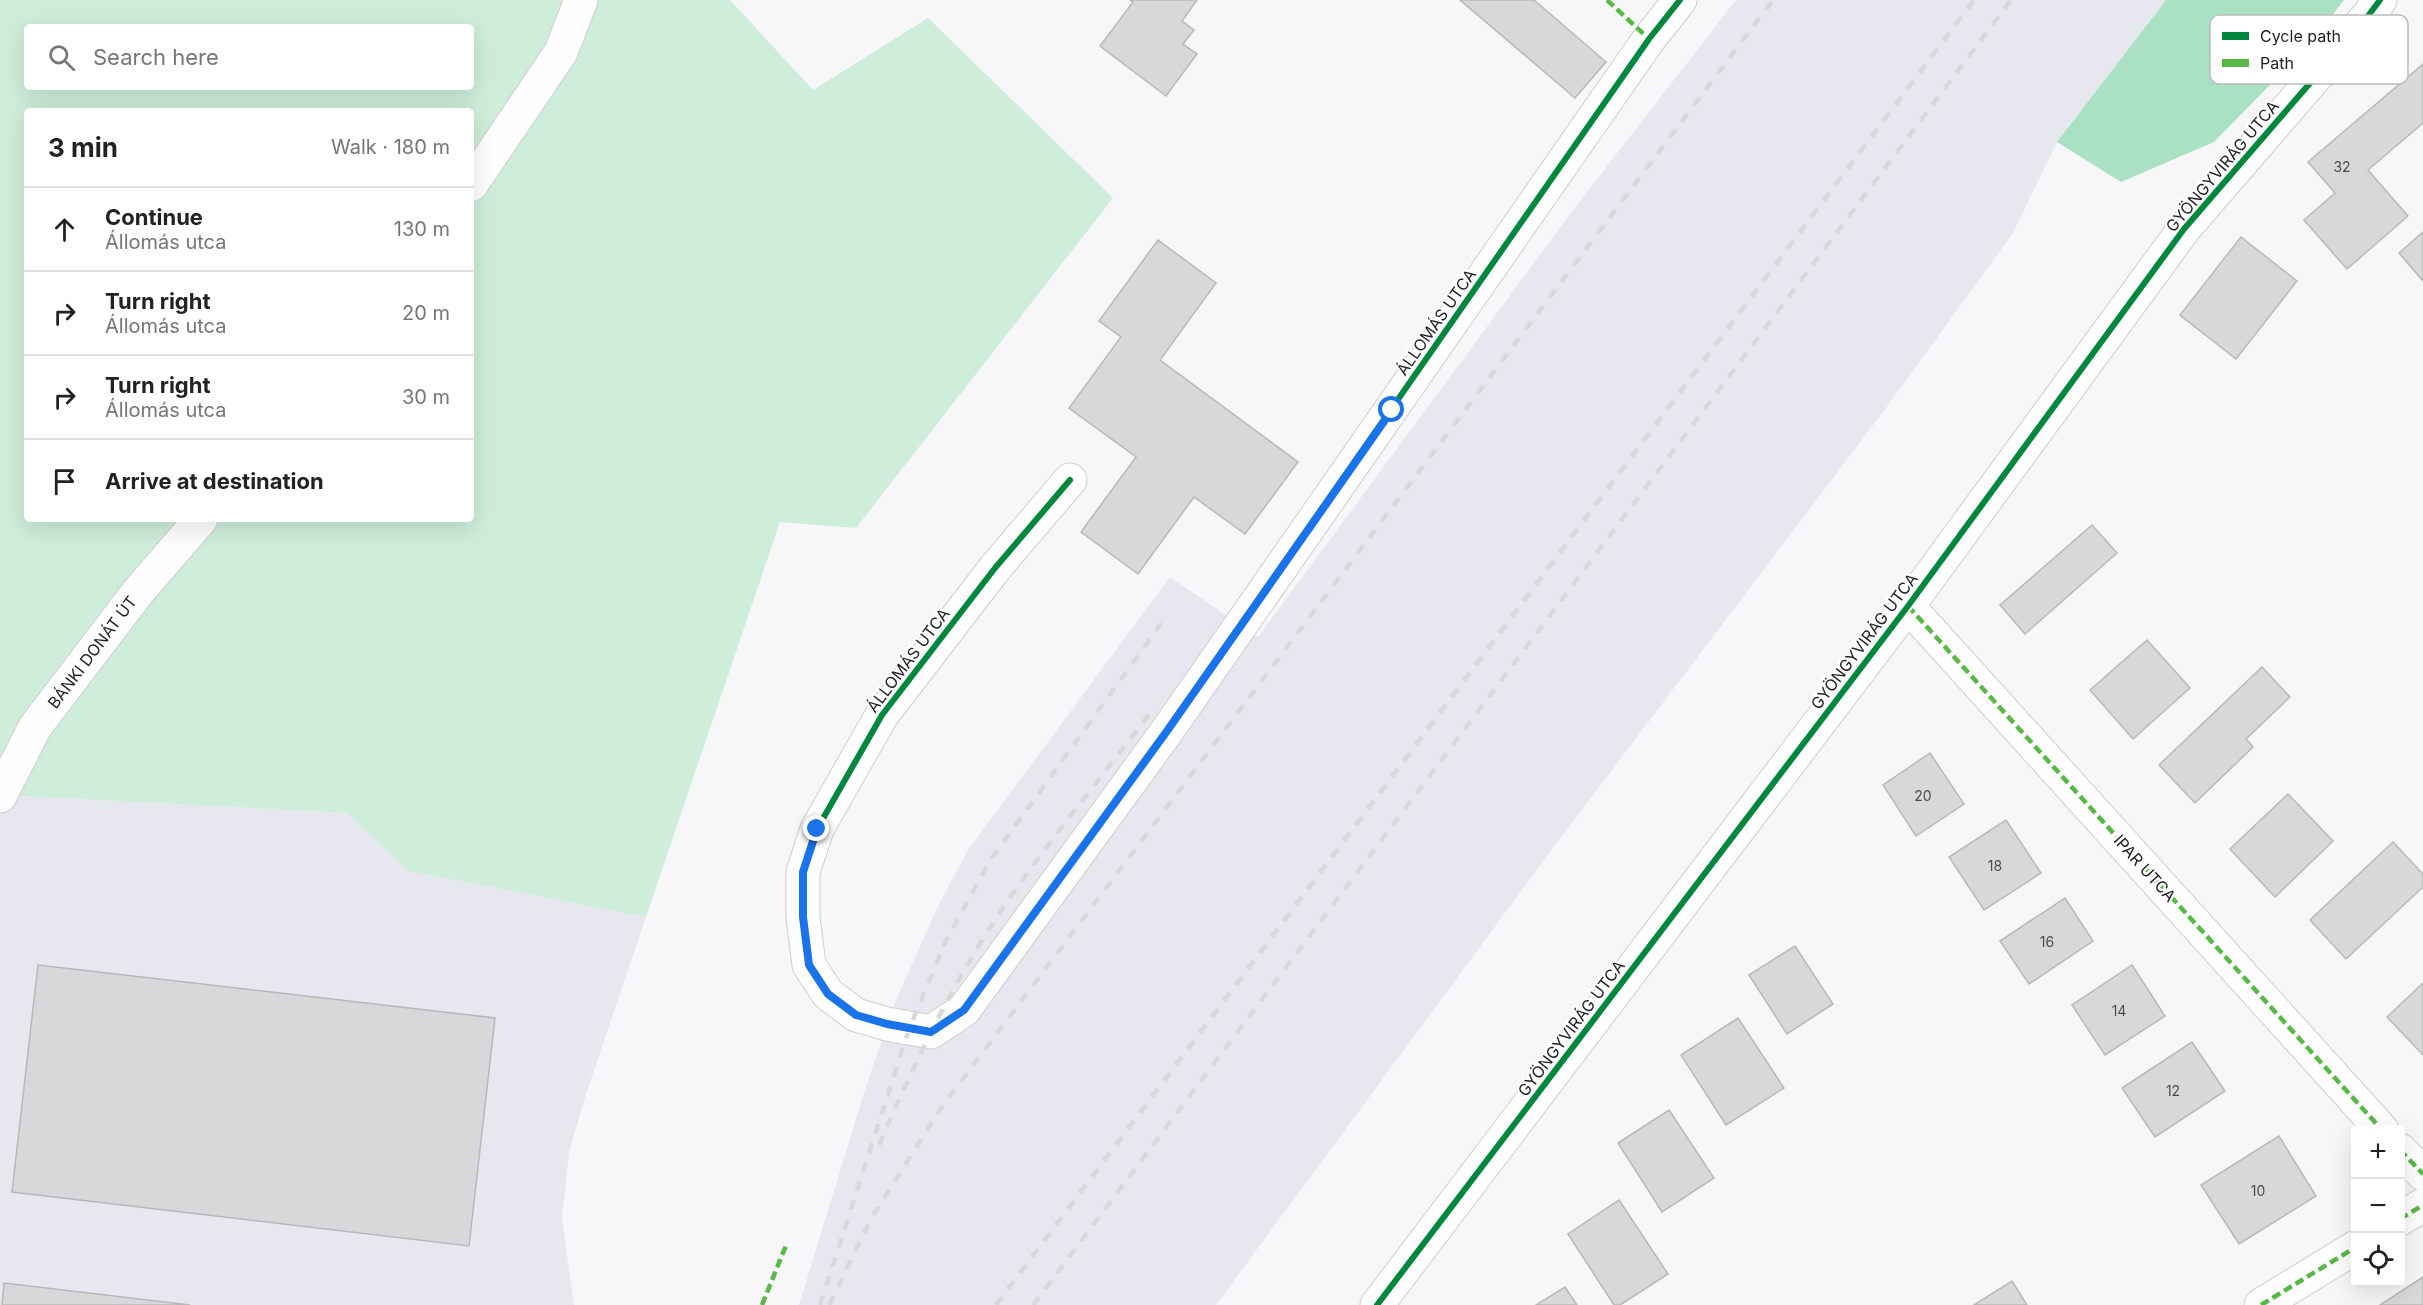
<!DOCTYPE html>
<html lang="en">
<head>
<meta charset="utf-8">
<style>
	body { margin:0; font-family:Inter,sans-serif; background:#f2f2f2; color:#222 }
	.controls { position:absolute; right:18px; bottom:18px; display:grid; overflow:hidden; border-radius:6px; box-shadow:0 6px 24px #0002 }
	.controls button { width:54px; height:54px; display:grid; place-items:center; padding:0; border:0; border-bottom:2px solid #e0e0e0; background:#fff; color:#222; font:30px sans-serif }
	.stop { position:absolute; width:18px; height:18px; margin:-14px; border:4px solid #1a73e8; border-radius:50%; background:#fff }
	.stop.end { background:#1a73e8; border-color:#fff; box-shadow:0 2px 6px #0008 }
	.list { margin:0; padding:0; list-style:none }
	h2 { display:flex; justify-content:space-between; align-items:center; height:78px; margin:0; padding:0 24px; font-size:26px }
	h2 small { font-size:20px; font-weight:400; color:#767676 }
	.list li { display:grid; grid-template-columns:39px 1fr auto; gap:18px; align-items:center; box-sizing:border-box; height:84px; padding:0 24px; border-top:2px solid #e0e0e0 }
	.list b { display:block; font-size:22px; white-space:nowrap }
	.list p { margin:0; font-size:20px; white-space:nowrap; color:#767676 }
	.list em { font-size:20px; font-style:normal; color:#767676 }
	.icon { flex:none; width:33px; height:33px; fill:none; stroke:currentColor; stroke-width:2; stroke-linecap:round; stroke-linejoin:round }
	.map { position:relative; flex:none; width:2423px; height:1305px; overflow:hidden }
	.search { position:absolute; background:#fff; box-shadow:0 6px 24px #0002; left:24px; top:24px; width:450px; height:66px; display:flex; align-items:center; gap:15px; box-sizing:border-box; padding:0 21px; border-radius:6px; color:#767676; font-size:22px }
	.panel { position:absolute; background:#fff; box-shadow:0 6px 24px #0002; left:24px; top:108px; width:450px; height:414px; border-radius:6px }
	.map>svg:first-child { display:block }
</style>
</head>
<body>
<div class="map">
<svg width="2423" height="1305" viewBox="0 0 2423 1305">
	<rect width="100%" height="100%" fill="#f7f7fa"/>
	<g fill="#e7e8ef">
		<path d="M1736,0H2166L2057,142L2013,233L1886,408L1547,856L1216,1305H799L869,1077L897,998L938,906L968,850L1170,577L1258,637L1573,210Z"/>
		<path d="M0,795L347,813L408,871L646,917L586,1094L569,1152L562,1219L574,1305H0Z"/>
	</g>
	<path fill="#ceedda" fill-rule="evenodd" d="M0,0H730L813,90L928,18L1113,198L856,528L780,522L646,917L408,871L347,813L0,795ZM27,27H471V87H27ZM27,111H471V519H27Z"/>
	<path fill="#a9e1c2" d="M2166,0H2344L2310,44L2214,142L2121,182L2057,142Z"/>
	<g fill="#d8d8da" stroke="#b8b8ba" stroke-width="1.5">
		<path d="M1130,0H1197L1182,21L1194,30L1183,44L1197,54L1166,96L1100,46L1133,2Z"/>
		<path d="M1460,0H1534L1606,62L1575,98Z"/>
		<path d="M2423,64V123L2368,170L2408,216L2347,269L2304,220L2335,193L2308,162Z"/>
		<path d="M2423,232V281L2399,253Z"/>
		<path d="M2241,237L2297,281L2236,359L2180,315Z"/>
		<path d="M1158,240L1216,283L1160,360L1298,462L1245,534L1194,497L1138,574L1081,532L1136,457L1069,408L1121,337L1099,321Z"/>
		<path d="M2092,525L2117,553L2025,634L2000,605Z"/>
		<path d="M2147,640L2190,688L2133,739L2090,690Z"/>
		<path d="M2262,667L2290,697L2246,739L2253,747L2195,803L2159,765Z"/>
		<path d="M1930,753L1964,804L1916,836L1883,785Z"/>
		<path d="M2288,794L2333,841L2275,897L2230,849Z"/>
		<path d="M2006,820L2041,873L1984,910L1949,857Z"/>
		<path d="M2393,842L2423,874V887L2346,959L2310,920Z"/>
		<path d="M2065,898L2093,941L2029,984L2000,941Z"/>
		<path d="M1795,946L1833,1004L1787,1034L1749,975Z"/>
		<path d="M38,965L495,1018L469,1246L12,1192Z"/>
		<path d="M2132,965L2165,1016L2105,1055L2072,1005Z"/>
		<path d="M2423,983V1055L2387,1017Z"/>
		<path d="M1738,1018L1784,1088L1726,1125L1681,1055Z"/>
		<path d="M2192,1042L2225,1091L2155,1137L2122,1088Z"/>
		<path d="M1669,1110L1714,1178L1662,1212L1618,1143Z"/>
		<path d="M2279,1136L2316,1196L2239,1244L2201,1185Z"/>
		<path d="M1619,1200L1668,1274L1620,1305H1614L1568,1234Z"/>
		<path d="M2423,1277V1305H2380Z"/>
		<path d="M2012,1281L2027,1305H1974Z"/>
		<path d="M4,1283L190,1305H2Z"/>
		<path d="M1565,1287L1577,1305H1536Z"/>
	</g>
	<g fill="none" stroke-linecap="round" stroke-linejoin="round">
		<defs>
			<g id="minor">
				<path d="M471,185L561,52L581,0"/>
				<path d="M1070,480L995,568L882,715L817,829L803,872V917L809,965L828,994L856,1015L887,1024L931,1032L964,1010L1167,731L1649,39L1680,0"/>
				<path d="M1908,606L2382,1130"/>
				<path d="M0,796L35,727L138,592L201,519"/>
				<path d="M2400,1150L2423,1174"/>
				<path d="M2400,1219L2423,1205"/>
				<path d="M1377,1305L1908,606L2184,229L2368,16L2380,0"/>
				<path d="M2261,1305L2356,1247"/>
			</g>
		</defs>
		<use href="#minor" stroke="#ceced0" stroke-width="35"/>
		<use href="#minor" stroke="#fefefe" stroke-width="33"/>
		<g stroke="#d8d8da" stroke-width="4.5" stroke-dasharray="10 10" stroke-linecap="butt">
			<path d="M879,1145C909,1076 941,1007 981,942C1032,860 1096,785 1154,708"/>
			<path d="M820,1305L909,1029L946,941L989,862L1166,617"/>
			<path d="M829,1305L871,1219L941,1108L1773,0"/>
			<path d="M996,1305L1974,0"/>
			<path d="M1033,1305L2011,0"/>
		</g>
		<g stroke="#58b947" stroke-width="4.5" stroke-dasharray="9 4.5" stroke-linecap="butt">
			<path d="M1607,0L1649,39"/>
			<path d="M1908,606L2382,1130"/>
			<path d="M2400,1150L2423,1174"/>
			<path d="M2400,1219L2423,1205"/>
			<path d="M762,1305L787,1243"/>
			<path d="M2261,1305L2356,1247"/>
		</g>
		<defs>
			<g id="cycleway">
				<path d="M1070,480L995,568L882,715L817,829L803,872V917L809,965L828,994L856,1015L887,1024L931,1032L964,1010L1167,731L1649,39L1680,0"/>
				<path d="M1377,1305L1908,606L2184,229L2368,16L2380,0"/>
			</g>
		</defs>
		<use href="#cycleway" stroke="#fff" stroke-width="10"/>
		<use href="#cycleway" stroke="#00873e" stroke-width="6"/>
	</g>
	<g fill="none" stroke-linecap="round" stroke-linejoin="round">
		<path stroke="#1a73e8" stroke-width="8" d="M817,829L803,872V917L809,965L828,994L856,1015L887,1024L931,1032L964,1010L1167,731L1392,410"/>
	</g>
	<g text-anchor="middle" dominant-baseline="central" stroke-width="4.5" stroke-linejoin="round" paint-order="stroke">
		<g font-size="14" fill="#4c4c4e">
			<text x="2342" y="166">32</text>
			<text x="1923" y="795">20</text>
			<text x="1995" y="865">18</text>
			<text x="2047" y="941">16</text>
			<text x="2119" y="1010">14</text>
			<text x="2173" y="1090">12</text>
			<text x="2258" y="1190">10</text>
		</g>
		<g font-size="16" fill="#1e1e1f" stroke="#fff">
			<text transform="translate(2222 166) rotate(-50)">GYÖNGYVIRÁG UTCA</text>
			<text transform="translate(1436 322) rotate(-55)">ÁLLOMÁS UTCA</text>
			<text transform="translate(1864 641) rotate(-53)">GYÖNGYVIRÁG UTCA</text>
			<text transform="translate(92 652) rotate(-53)">BÁNKI DONÁT ÚT</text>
			<text transform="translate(908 660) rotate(-53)">ÁLLOMÁS UTCA</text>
			<text transform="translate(2145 868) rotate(48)">IPAR UTCA</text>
			<text transform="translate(1571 1028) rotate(-53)">GYÖNGYVIRÁG UTCA</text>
		</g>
	</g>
	<rect x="2210" y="15" width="198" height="69" rx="9" fill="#fff" stroke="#bcbcbc" stroke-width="1.5"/>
	<rect x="2222" y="32" width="27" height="8" fill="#00873e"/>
	<rect x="2222" y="59" width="27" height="8" fill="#58b947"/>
	<g font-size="16" fill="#1e1e1f">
		<text x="2260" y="42">Cycle path</text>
		<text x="2260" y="69">Path</text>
	</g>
</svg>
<div class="controls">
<button>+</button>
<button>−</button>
<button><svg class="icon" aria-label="locate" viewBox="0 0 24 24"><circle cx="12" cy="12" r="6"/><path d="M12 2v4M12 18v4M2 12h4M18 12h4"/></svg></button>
</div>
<div class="stop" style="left:1392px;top:410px"></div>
<div class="stop end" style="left:817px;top:829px"></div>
<div class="search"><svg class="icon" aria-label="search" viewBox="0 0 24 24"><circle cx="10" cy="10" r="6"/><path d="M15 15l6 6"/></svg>Search here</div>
<section class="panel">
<h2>3 min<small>Walk · 180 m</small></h2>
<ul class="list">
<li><svg class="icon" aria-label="ahead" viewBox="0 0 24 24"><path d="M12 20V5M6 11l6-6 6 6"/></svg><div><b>Continue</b><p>Állomás utca</p></div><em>130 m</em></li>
<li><svg class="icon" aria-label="right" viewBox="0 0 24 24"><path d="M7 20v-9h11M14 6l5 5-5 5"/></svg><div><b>Turn right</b><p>Állomás utca</p></div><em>20 m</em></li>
<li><svg class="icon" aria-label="right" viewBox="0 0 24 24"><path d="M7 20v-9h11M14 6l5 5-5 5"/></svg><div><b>Turn right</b><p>Állomás utca</p></div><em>30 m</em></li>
<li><svg class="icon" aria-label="arrive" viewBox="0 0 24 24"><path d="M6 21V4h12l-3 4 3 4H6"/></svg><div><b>Arrive at destination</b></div></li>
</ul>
</section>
</div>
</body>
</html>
